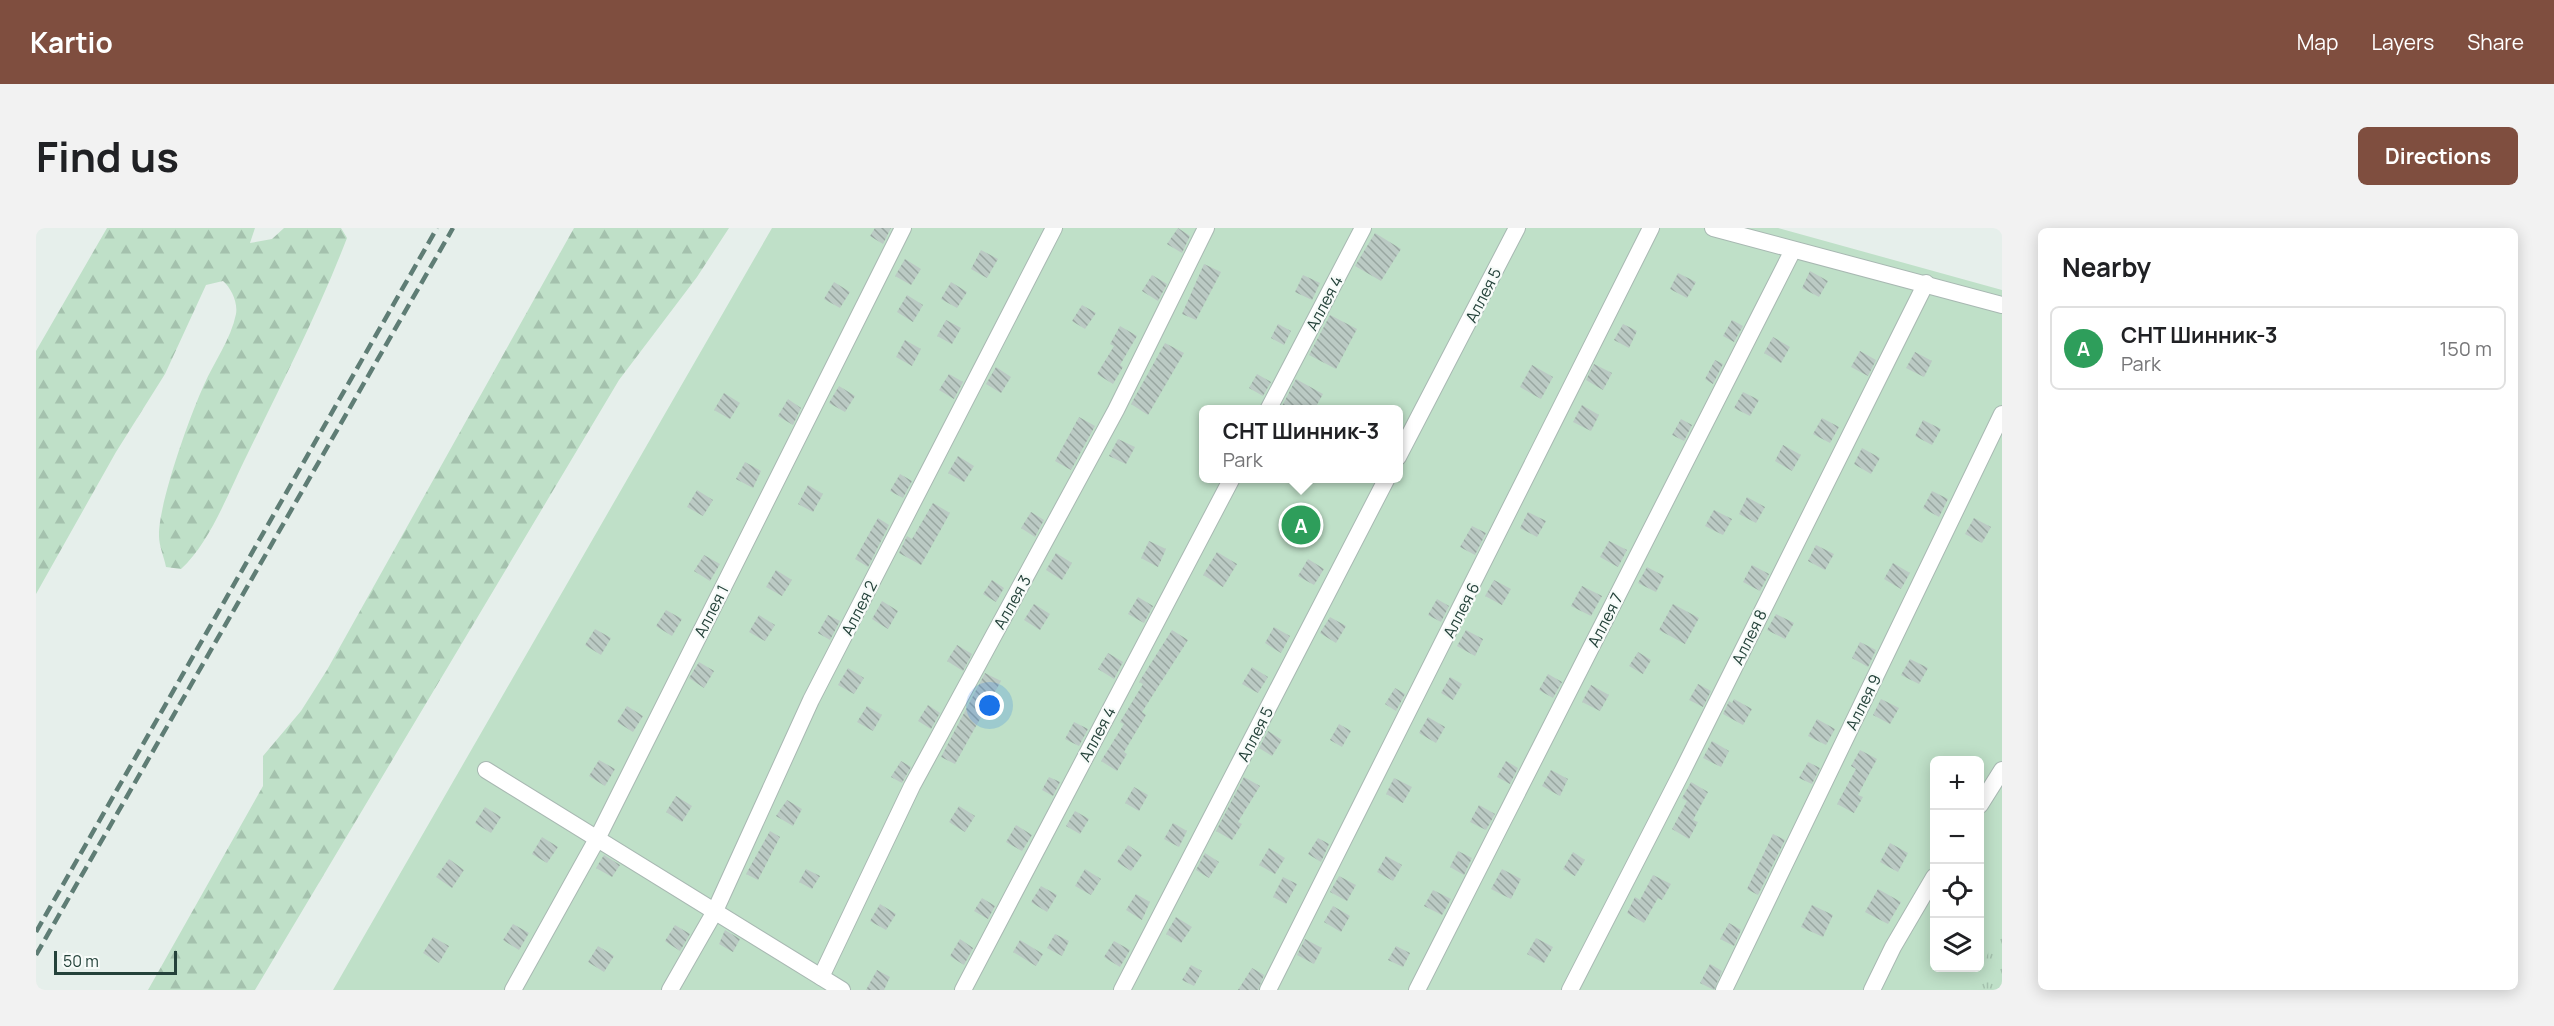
<!DOCTYPE html>
<html lang="en">
<head>
<meta charset="utf-8">
<style>
	body { margin:0; font-family:Manrope,sans-serif; background:#f2f2f2; color:#202124 }
	.controls { position:absolute; right:18px; bottom:18px; display:grid; overflow:hidden; border-radius:9px; box-shadow:0 3px 15px #0003 }
	.controls button { width:54px; height:54px; display:grid; place-items:center; padding:0; border:0; border-bottom:2px solid #e0e0e0; background:#fff; color:#202124; font:30px sans-serif }
	.scale { position:absolute; left:18px; bottom:15px; width:123px; box-sizing:border-box; padding-left:6px; border:3px solid #24423a; border-top:0; font-size:16px; line-height:21px; white-space:nowrap; color:#24423a; -webkit-text-stroke:4px #f7fbf9; paint-order:stroke }
	.you { position:absolute; left:954px; top:478px; width:21px; height:21px; margin:-15px; border:4px solid #fff; border-radius:50%; background:#1a73e8; box-shadow:0 0 0 9px #1a73e833 }
	.badge { display:grid; place-items:center; width:39px; height:39px; border-radius:50%; background:#7f4e3f; color:#fff; font-size:20px; font-weight:700 }
	.pin { position:absolute; translate:-50% -50%; border:3px solid #fff; box-shadow:0 2px 6px #0006 }
	.popup { position:absolute; left:1163px; top:177px; width:204px; height:78px; box-sizing:border-box; display:grid; place-content:center; border-radius:9px; background:#fff; filter:drop-shadow(0 2px 4px #0005); font-size:20px; white-space:nowrap; color:#757577 }
	.popup b { font-size:22px; color:#202124 }
	.popup::after { content:''; position:absolute; left:50%; top:100%; margin-left:-12px; border:12px solid transparent; border-top-color:#fff }
	.list { margin:0; padding:0; list-style:none }
	h2 { display:flex; justify-content:space-between; align-items:center; height:78px; margin:0; padding:0 24px; font-size:26px }
	h2 small { font-size:20px; font-weight:400; color:#757577 }
	.list li { display:grid; grid-template-columns:39px 1fr auto; gap:18px; align-items:center; box-sizing:border-box; height:84px; margin:0 12px 12px; padding:0 12px; border:2px solid #e0e0e0; border-radius:9px }
	.list b { display:block; font-size:22px; white-space:nowrap }
	.list p { margin:0; font-size:20px; white-space:nowrap; color:#757577 }
	.list em { font-size:20px; font-style:normal; color:#757577 }
	.icon { flex:none; width:33px; height:33px; fill:none; stroke:currentColor; stroke-width:2; stroke-linecap:round; stroke-linejoin:round }
	.map { position:relative; flex:none; width:1966px; height:762px; overflow:hidden; border-radius:9px }
	header { display:flex; align-items:center; gap:36px; box-sizing:border-box; height:84px; padding:0 30px; background:#7f4e3f; color:#fff }
	header strong { font-size:28px }
	nav { display:flex; gap:33px; margin-inline-start:auto; font-size:21px }
	.intro { display:flex; align-items:center; justify-content:space-between; box-sizing:border-box; height:144px; padding:0 36px }
	h1 { margin:0; font-size:42px }
	.button { padding:15px 27px; border-radius:9px; background:#7f4e3f; color:#fff; font-size:21px; font-weight:700 }
	main { display:flex; gap:36px; padding:0 36px }
	aside { flex:1; background:#fff; border-radius:9px; box-shadow:0 3px 15px #0003 }
	.map>svg:first-child { display:block }
</style>
</head>
<body>
<header>
<strong>Kartio</strong>
<nav><a>Map</a><a>Layers</a><a>Share</a></nav>
</header>
<div class="intro"><h1>Find us</h1><a class="button">Directions</a></div>
<main>
<div class="map">
<svg width="1966" height="762" viewBox="0 0 1966 762">
	<defs>
		<pattern id="grass-tufts" width="24" height="20" patternUnits="userSpaceOnUse" patternTransform="scale(1.5)"><rect width="24" height="20" fill="#bfe0c8"/><path d="M3 7l-1-3M5 7V3M7 7l1-3M15 17l-1-3M17 17v-4M19 17l1-3" fill="none" stroke="#a4c1ad"/></pattern>
		<pattern id="forest-firs" width="22" height="20" patternUnits="userSpaceOnUse" patternTransform="scale(1.5)"><rect width="22" height="20" fill="#bfe0c8"/><path d="M5 1l3.5 6h-7zM16 11l3.5 6h-7z" fill="#a4c1ad"/></pattern>
		<pattern id="building-back-hatch" width="6" height="6" patternUnits="userSpaceOnUse" patternTransform="scale(1.5)"><rect width="6" height="6" fill="#bbcac4"/><path d="M-1 5l2 2M0 0l6 6M5-1l2 2" fill="none" stroke="#98a6a0"/></pattern>
	</defs>
	<rect width="100%" height="100%" fill="#e6efeb"/>
	<path fill="url(#grass-tufts)" d="M1966,566V762H1856L1898,740H1944Z"/>
	<g fill="url(#forest-firs)">
		<path d="M71,0H219L214,15L236,11L248,0H305L311,10C282,85 246,155 211,227C193,263 174,315 145,341L130,339C128,329 123,318 123,308C122,277 154,187 168,157C178,134 195,111 200,86C202,74 195,60 187,53L170,57L129,146L80,224L0,366V123Z"/>
		<path d="M538,0H693L661,49L583,152L219,762H112L227,558V528L265,483L291,442Z"/>
	</g>
	<path fill="#bfe0c8" fill-rule="evenodd" d="M736,0H1742L1966,62V695L1935,762H297ZM1168,182H1362V250H1168ZM1898,532H1944V740H1898Z"/>
	<g fill="url(#building-back-hatch)">
		<path d="M839,0H855L847,16L834,8Z"/>
		<path d="M1142,0L1154,8L1146,25L1131,16Z"/>
		<path d="M1339,5L1365,21L1345,53L1319,38Z"/>
		<path d="M945,22L962,31L951,50L935,41Z"/>
		<path d="M869,31L885,41L875,57L859,48Z"/>
		<path d="M1168,36L1185,44L1160,92L1146,86Z"/>
		<path d="M1774,43L1792,53L1783,69L1766,60Z"/>
		<path d="M1642,45L1660,54L1651,70L1634,61Z"/>
		<path d="M1116,47L1131,56L1122,73L1106,63Z"/>
		<path d="M1267,47L1284,55L1276,72L1259,64Z"/>
		<path d="M798,54L814,64L804,80L788,71Z"/>
		<path d="M915,54L931,64L921,80L905,71Z"/>
		<path d="M871,67L887,77L877,94L861,84Z"/>
		<path d="M1046,77L1060,85L1049,101L1036,93Z"/>
		<path d="M1294,87L1321,101L1300,141L1273,127Z"/>
		<path d="M910,92L925,100L916,116L901,108Z"/>
		<path d="M1696,92L1707,98L1698,114L1687,108Z"/>
		<path d="M1242,96L1255,103L1248,117L1235,110Z"/>
		<path d="M1587,96L1601,103L1593,120L1578,112Z"/>
		<path d="M1084,98L1101,108L1084,137L1087,139L1077,156L1061,146L1078,118L1074,116Z"/>
		<path d="M1737,109L1754,119L1745,135L1728,125Z"/>
		<path d="M869,112L885,121L876,138L860,129Z"/>
		<path d="M1129,115L1148,125L1112,187L1095,176Z"/>
		<path d="M1824,123L1840,132L1832,148L1815,139Z"/>
		<path d="M1879,124L1896,133L1888,149L1870,140Z"/>
		<path d="M1679,132L1687,136L1677,156L1669,151Z"/>
		<path d="M1558,136L1576,145L1567,162L1550,152Z"/>
		<path d="M1496,137L1517,149L1505,171L1484,159Z"/>
		<path d="M960,139L975,149L965,165L950,156Z"/>
		<path d="M913,146L927,154L918,171L903,162Z"/>
		<path d="M1221,146L1235,154L1227,168L1213,160Z"/>
		<path d="M1260,151L1287,166L1278,182H1244Z"/>
		<path d="M803,158L819,168L809,184L793,175Z"/>
		<path d="M1707,164L1723,172L1714,188L1698,180Z"/>
		<path d="M688,165L704,175L694,191L678,182Z"/>
		<path d="M752,171L765,180L757,197L742,188Z"/>
		<path d="M1546,177L1563,187L1555,203L1537,194Z"/>
		<path d="M1043,189L1059,198L1035,242L1019,233Z"/>
		<path d="M1786,190L1803,199L1794,215L1777,206Z"/>
		<path d="M1645,191L1656,197L1648,213L1636,207Z"/>
		<path d="M1887,192L1905,201L1896,217L1879,208Z"/>
		<path d="M1082,211L1099,219L1090,236L1073,228Z"/>
		<path d="M1747,217L1765,227L1756,243L1739,233Z"/>
		<path d="M1826,220L1844,230L1835,246L1818,236Z"/>
		<path d="M922,228L938,238L928,254L912,245Z"/>
		<path d="M709,234L725,243L717,260L700,251Z"/>
		<path d="M864,246L876,253L867,270L854,263Z"/>
		<path d="M772,257L787,266L777,284L762,276Z"/>
		<path d="M661,262L677,272L667,288L651,279Z"/>
		<path d="M1896,263L1912,271L1903,289L1887,280Z"/>
		<path d="M1711,269L1729,279L1720,295L1703,286Z"/>
		<path d="M897,275L914,285L885,337L863,325L871,308L876,311Z"/>
		<path d="M1678,282L1696,291L1687,307L1669,298Z"/>
		<path d="M995,284L1008,292L999,309L985,300Z"/>
		<path d="M1492,284L1510,293L1501,309L1484,300Z"/>
		<path d="M842,290L853,297L832,339L819,331Z"/>
		<path d="M1938,290L1955,299L1946,315L1929,306Z"/>
		<path d="M1436,298L1450,305L1439,327L1424,319Z"/>
		<path d="M1113,313L1130,321L1122,339L1105,330Z"/>
		<path d="M1573,313L1591,322L1582,339L1564,329Z"/>
		<path d="M1780,317L1798,326L1789,342L1772,333Z"/>
		<path d="M1181,324L1201,336L1187,359L1167,347Z"/>
		<path d="M1020,325L1036,335L1026,352L1010,342Z"/>
		<path d="M668,327L684,336L674,353L658,343Z"/>
		<path d="M1272,331L1288,341L1278,357L1262,348Z"/>
		<path d="M1857,335L1874,345L1865,361L1848,351Z"/>
		<path d="M1716,337L1733,346L1724,363L1707,354Z"/>
		<path d="M1611,339L1628,348L1620,364L1602,355Z"/>
		<path d="M740,342L756,352L746,368L730,359Z"/>
		<path d="M956,352L968,360L960,374L947,366Z"/>
		<path d="M1458,352L1475,361L1466,377L1449,368Z"/>
		<path d="M1546,358L1566,368L1555,388L1535,378Z"/>
		<path d="M1102,369L1117,378L1108,395L1092,386Z"/>
		<path d="M1401,371L1413,378L1405,394L1392,387Z"/>
		<path d="M846,373L862,383L852,401L836,391Z"/>
		<path d="M998,376L1014,386L1004,402L988,392Z"/>
		<path d="M1637,376L1663,390L1649,416L1623,402Z"/>
		<path d="M630,382L646,391L636,408L620,398Z"/>
		<path d="M1740,386L1758,395L1749,411L1731,402Z"/>
		<path d="M723,387L739,397L729,413L713,404Z"/>
		<path d="M792,387L804,393L794,412L782,405Z"/>
		<path d="M1294,389L1310,398L1300,415L1284,405Z"/>
		<path d="M1238,399L1254,408L1245,425L1229,415Z"/>
		<path d="M559,401L575,410L565,427L549,417Z"/>
		<path d="M1136,402L1152,412L1106,484L1110,487L1088,524L1091,526L1081,543L1065,533L1088,496L1084,494L1107,456L1103,454Z"/>
		<path d="M1430,402L1447,411L1439,428L1421,418Z"/>
		<path d="M1824,414L1840,422L1832,439L1816,430Z"/>
		<path d="M921,417L936,426L927,443L911,433Z"/>
		<path d="M1602,424L1615,432L1607,446L1593,438Z"/>
		<path d="M1072,425L1087,434L1078,451L1062,441Z"/>
		<path d="M1874,431L1892,440L1883,456L1865,447Z"/>
		<path d="M663,434L678,443L668,460L653,450Z"/>
		<path d="M1216,439L1232,449L1222,465L1206,456Z"/>
		<path d="M812,440L828,450L818,466L802,457Z"/>
		<path d="M949,445L965,453L919,536L905,529Z"/>
		<path d="M1512,446L1526,454L1517,470L1503,462Z"/>
		<path d="M1414,449L1426,456L1417,472L1405,465Z"/>
		<path d="M1662,456L1675,463L1667,479L1653,472Z"/>
		<path d="M1555,457L1573,467L1564,483L1546,474Z"/>
		<path d="M1359,460L1369,466L1360,483L1349,476Z"/>
		<path d="M1698,471L1716,481L1707,497L1687,486L1693,473L1696,475Z"/>
		<path d="M1845,471L1863,480L1854,496L1837,487Z"/>
		<path d="M892,477L904,485L895,501L882,493Z"/>
		<path d="M591,478L607,488L597,504L581,494Z"/>
		<path d="M831,478L846,487L837,503L821,494Z"/>
		<path d="M1392,489L1409,499L1400,515L1383,505Z"/>
		<path d="M1781,491L1799,501L1790,517L1772,508Z"/>
		<path d="M1038,494L1052,501L1043,518L1029,511Z"/>
		<path d="M1303,496L1315,503L1306,519L1294,512Z"/>
		<path d="M1232,503L1246,512L1236,528L1223,520Z"/>
		<path d="M1676,513L1693,523L1685,539L1667,530Z"/>
		<path d="M1824,522L1841,531L1822,567L1827,569L1818,585L1801,576L1820,541L1815,538Z"/>
		<path d="M563,532L579,541L569,558L553,548Z"/>
		<path d="M865,533L875,539L866,555L855,549Z"/>
		<path d="M1470,533L1482,540L1474,556L1461,549Z"/>
		<path d="M1772,534L1784,540L1776,556L1763,550Z"/>
		<path d="M1515,542L1532,551L1524,568L1506,558Z"/>
		<path d="M1013,549L1024,554L1017,568L1006,562Z"/>
		<path d="M1208,549L1224,558L1202,594L1206,596L1196,612L1180,603Z"/>
		<path d="M1358,550L1376,559L1367,575L1350,566Z"/>
		<path d="M1655,554L1672,564L1657,592L1662,594L1653,611L1636,601L1651,573L1646,570Z"/>
		<path d="M1098,559L1112,567L1103,583L1089,575Z"/>
		<path d="M640,568L656,578L646,594L630,584Z"/>
		<path d="M751,572L766,581L757,598L740,588Z"/>
		<path d="M1443,577L1459,586L1450,602L1434,594Z"/>
		<path d="M923,578L939,588L929,604L913,594Z"/>
		<path d="M449,579L465,589L455,605L439,595Z"/>
		<path d="M1039,583L1053,591L1044,606L1030,598Z"/>
		<path d="M1137,595L1151,603L1143,619L1128,611Z"/>
		<path d="M980,597L996,607L986,623L970,614Z"/>
		<path d="M734,603L744,609L722,652L710,646Z"/>
		<path d="M1737,606L1749,612L1722,667L1711,661Z"/>
		<path d="M506,609L522,619L511,635L496,626Z"/>
		<path d="M1282,610L1293,616L1285,634L1272,626Z"/>
		<path d="M1854,615L1872,625L1862,644L1844,634Z"/>
		<path d="M1092,617L1106,627L1095,643L1081,634Z"/>
		<path d="M1233,620L1249,630L1239,646L1223,637Z"/>
		<path d="M1422,623L1436,630L1428,647L1414,639Z"/>
		<path d="M1537,624L1549,632L1539,648L1527,641Z"/>
		<path d="M1169,625L1183,634L1173,650L1160,642Z"/>
		<path d="M568,627L584,637L576,649L560,640Z"/>
		<path d="M1350,628L1366,637L1357,653L1341,644Z"/>
		<path d="M413,631L428,642L416,660L400,649Z"/>
		<path d="M770,641L784,648L776,661L763,654Z"/>
		<path d="M1049,641L1065,651L1055,667L1039,658Z"/>
		<path d="M1466,641L1485,651L1475,671L1455,661Z"/>
		<path d="M1617,647L1635,656L1626,672L1622,670L1608,695L1591,685L1599,669L1604,672Z"/>
		<path d="M1303,648L1320,657L1311,673L1294,664Z"/>
		<path d="M1247,649L1261,656L1250,676L1237,669Z"/>
		<path d="M1005,658L1021,667L1011,684L995,674Z"/>
		<path d="M1842,661L1865,674L1852,696L1829,684Z"/>
		<path d="M1397,662L1415,671L1406,687L1388,678Z"/>
		<path d="M1100,666L1114,674L1106,692L1090,682Z"/>
		<path d="M946,670L959,678L952,691L938,683Z"/>
		<path d="M844,676L860,686L850,702L834,693Z"/>
		<path d="M1776,677L1797,687L1787,709L1765,699Z"/>
		<path d="M1297,678L1314,688L1305,704L1288,694Z"/>
		<path d="M1140,689L1156,699L1145,715L1130,706Z"/>
		<path d="M1693,695L1705,702L1698,718L1684,711Z"/>
		<path d="M477,696L493,705L483,722L467,712Z"/>
		<path d="M639,697L654,706L644,723L629,713Z"/>
		<path d="M689,702L704,711L697,724L683,716Z"/>
		<path d="M1019,706L1033,713L1026,728L1011,720Z"/>
		<path d="M397,709L413,718L403,735L387,725Z"/>
		<path d="M1500,710L1517,719L1508,735L1491,726Z"/>
		<path d="M924,711L937,720L928,737L914,728Z"/>
		<path d="M1269,711L1286,720L1278,736L1261,727Z"/>
		<path d="M984,712L1007,726L1000,738L977,724Z"/>
		<path d="M1078,713L1094,722L1084,739L1068,729Z"/>
		<path d="M562,718L578,728L568,744L552,734Z"/>
		<path d="M1360,718L1374,725L1367,739L1352,732Z"/>
		<path d="M1674,736L1686,743L1678,762L1664,755Z"/>
		<path d="M1155,737L1166,743L1158,758L1146,752Z"/>
		<path d="M1216,740L1228,747L1222,762H1202Z"/>
		<path d="M841,742L854,749L848,762H830Z"/>
	</g>
	<g fill="none" stroke-linecap="round" stroke-linejoin="round">
		<defs>
			<g id="minor">
				<path d="M1677,0L1966,77"/>
				<path d="M1232,182L1327,0"/>
				<path d="M1362,229L1481,0"/>
				<path d="M450,542L806,762"/>
				<path d="M1944,577L1966,542"/>
				<path d="M785,749L876,558L1080,182L1170,0"/>
				<path d="M477,762L561,611L867,0"/>
				<path d="M634,762L678,685L775,472L1018,0"/>
				<path d="M927,762L1196,250"/>
				<path d="M1086,762L1351,250"/>
				<path d="M1232,762L1615,0"/>
				<path d="M1381,762L1757,22"/>
				<path d="M1534,762L1646,544L1890,55"/>
				<path d="M1688,762L1966,186"/>
				<path d="M1836,762L1857,719L1898,649"/>
			</g>
		</defs>
		<use href="#minor" stroke="#a8b8b2" stroke-width="18"/>
		<use href="#minor" stroke="#fff" stroke-width="16"/>
		<g stroke="#5f7d75" stroke-width="4.5" stroke-dasharray="12 6" stroke-linecap="butt">
			<path d="M0,704L401,0"/>
			<path d="M0,727L417,0"/>
		</g>
	</g>
	<g text-anchor="middle" dominant-baseline="central" stroke-width="4.5" stroke-linejoin="round" paint-order="stroke">
		<g font-size="16" fill="#24423a" stroke="#f7fbf9">
			<text transform="translate(1447 67) rotate(-63)">Аллея 5</text>
			<text transform="translate(1288 75) rotate(-62)">Аллея 4</text>
			<text transform="translate(976 374) rotate(-61)">Аллея 3</text>
			<text transform="translate(823 380) rotate(-63)">Аллея 2</text>
			<text transform="translate(1425 382) rotate(-63)">Аллея 6</text>
			<text transform="translate(675 383) rotate(-63)">Аллея 1</text>
			<text transform="translate(1569 392) rotate(-63)">Аллея 7</text>
			<text transform="translate(1713 409) rotate(-64)">Аллея 8</text>
			<text transform="translate(1827 474) rotate(-64)">Аллея 9</text>
			<text transform="translate(1061 506) rotate(-62)">Аллея 4</text>
			<text transform="translate(1219 506) rotate(-63)">Аллея 5</text>
		</g>
	</g>
</svg>
<div class="controls">
<button>+</button>
<button>−</button>
<button><svg class="icon" aria-label="locate" viewBox="0 0 24 24"><circle cx="12" cy="12" r="6"/><path d="M12 2v4M12 18v4M2 12h4M18 12h4"/></svg></button>
<button><svg class="icon" aria-label="layers" viewBox="0 0 24 24"><path d="M12 4l9 5-9 5-9-5zM3 14l9 5 9-5"/></svg></button>
</div>
<div class="scale">50 m</div>
<div class="you"></div>
<div class="pin badge" style="left:1265px;top:297px;background:#2e9e5b">A</div>
<div class="popup"><b>СНТ Шинник-3</b>Park</div>
</div>
<aside>
<h2>Nearby<small></small></h2>
<ul class="list">
<li><span class="badge" style="background:#2e9e5b">A</span><div><b>СНТ Шинник-3</b><p>Park</p></div><em>150 m</em></li>
</ul>
</aside>
</main>
</body>
</html>
